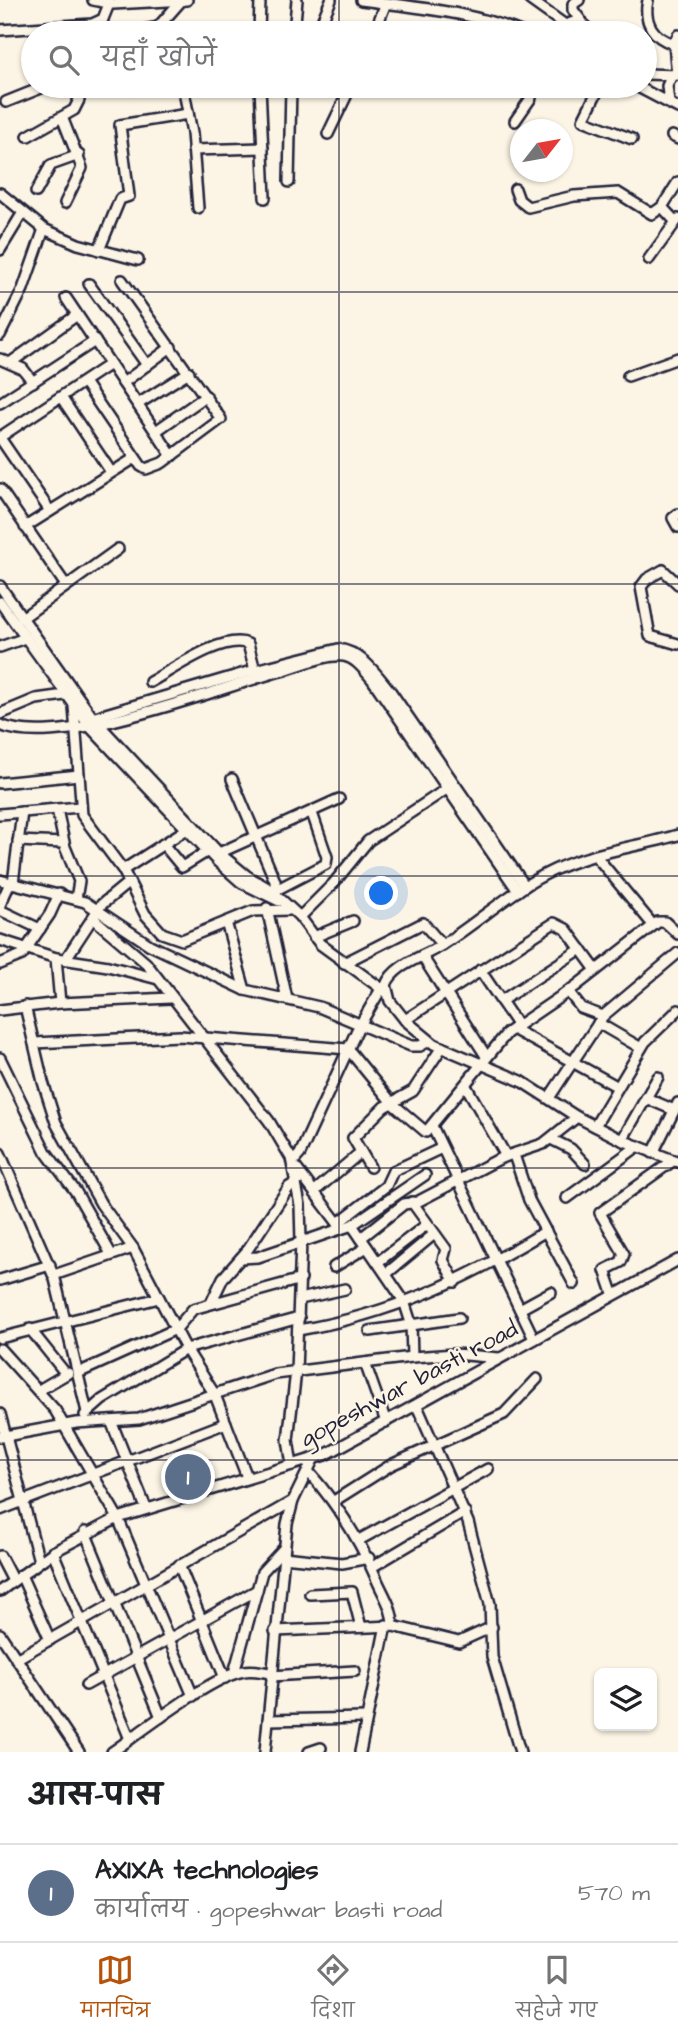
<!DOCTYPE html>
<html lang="hi">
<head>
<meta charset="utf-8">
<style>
	body { margin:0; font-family:"Architects Daughter","Playpen Sans Deva",sans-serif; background:#f6f6f6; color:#202124 }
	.controls { position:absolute; right:21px; bottom:21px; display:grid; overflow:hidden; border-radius:10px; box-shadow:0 2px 5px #0004 }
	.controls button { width:63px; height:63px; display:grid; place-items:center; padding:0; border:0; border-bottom:2px solid #e0e0e0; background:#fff; color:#202124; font:35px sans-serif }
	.compass { position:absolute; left:510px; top:119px; width:63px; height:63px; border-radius:50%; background:#fff; box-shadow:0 2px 5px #0004; rotate:59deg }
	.you { position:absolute; left:382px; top:894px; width:24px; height:24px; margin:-18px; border:5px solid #fff; border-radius:50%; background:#1a73e8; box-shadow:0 0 0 10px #1a73e833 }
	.badge { display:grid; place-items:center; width:46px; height:46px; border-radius:50%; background:#b45309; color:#fff; font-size:23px; font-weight:700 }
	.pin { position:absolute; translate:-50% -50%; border:4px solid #fff; box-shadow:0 2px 7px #0006 }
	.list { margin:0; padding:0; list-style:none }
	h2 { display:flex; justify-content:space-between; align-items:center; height:91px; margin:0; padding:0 28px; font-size:30px }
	h2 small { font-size:23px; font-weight:400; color:#757577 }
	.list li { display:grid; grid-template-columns:46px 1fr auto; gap:21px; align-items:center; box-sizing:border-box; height:98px; padding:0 28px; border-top:2px solid #e0e0e0 }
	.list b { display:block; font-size:26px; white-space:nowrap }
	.list p { margin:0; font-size:23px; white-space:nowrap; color:#757577 }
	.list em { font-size:23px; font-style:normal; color:#757577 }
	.icon { flex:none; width:38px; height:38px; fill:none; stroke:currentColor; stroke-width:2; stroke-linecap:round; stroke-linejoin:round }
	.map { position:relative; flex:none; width:678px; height:1752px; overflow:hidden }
	.search { position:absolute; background:#fff; box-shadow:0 2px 5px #0004; left:21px; right:21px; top:21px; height:77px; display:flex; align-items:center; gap:18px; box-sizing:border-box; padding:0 24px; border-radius:38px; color:#757577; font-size:26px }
	.sheet { height:189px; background:#fff }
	nav { display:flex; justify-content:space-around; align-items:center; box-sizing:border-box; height:98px; border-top:2px solid #e0e0e0; background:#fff; font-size:19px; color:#757577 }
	nav a { display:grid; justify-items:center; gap:4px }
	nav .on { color:#b45309 }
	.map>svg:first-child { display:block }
</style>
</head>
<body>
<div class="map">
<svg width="678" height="1752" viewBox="0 0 678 1752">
	<rect width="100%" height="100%" fill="#fcf5e5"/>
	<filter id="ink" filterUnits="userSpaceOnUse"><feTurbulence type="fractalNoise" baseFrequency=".0143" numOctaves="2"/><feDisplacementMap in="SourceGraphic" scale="14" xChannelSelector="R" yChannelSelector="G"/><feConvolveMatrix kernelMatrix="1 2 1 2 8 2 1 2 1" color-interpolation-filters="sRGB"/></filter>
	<g filter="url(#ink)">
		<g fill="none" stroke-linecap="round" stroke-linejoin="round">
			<defs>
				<g id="minor">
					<path d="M93,0L113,4L187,0"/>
					<path d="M361,0C417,8 470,11 523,33"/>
					<path d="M530,0L565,25L580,20"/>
					<path d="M579,0L573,4V10L590,33"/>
					<path d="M648,0C643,22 653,38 674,44"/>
					<path d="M101,21L108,33"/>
					<path d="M163,23L169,33"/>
					<path d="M0,30L92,24L103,19L109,4"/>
					<path d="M127,33L158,27L181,1"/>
					<path d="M259,33L260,0"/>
					<path d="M294,33L297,0"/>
					<path d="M317,33L331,0"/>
					<path d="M374,33L386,3"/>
					<path d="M645,74L678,75"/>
					<path d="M677,75L674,44L678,35"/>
					<path d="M183,86L192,133L198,208"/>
					<path d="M260,86L265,198"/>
					<path d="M600,86L583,120L632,139"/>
					<path d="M636,86L678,108"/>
					<path d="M136,89L178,86"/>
					<path d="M6,102L46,86"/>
					<path d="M669,103L667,86L672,75"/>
					<path d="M62,117L82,168L65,203"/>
					<path d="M515,121L531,98V89L528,86"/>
					<path d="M328,134L351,86"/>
					<path d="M28,136L74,110L79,100L75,86"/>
					<path d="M672,136L678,139"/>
					<path d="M193,150L263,148"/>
					<path d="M289,182L291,86"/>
					<path d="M515,189L519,200L528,207L574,196L618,193L652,214L662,207"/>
					<path d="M36,192L51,165L79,155"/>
					<path d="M0,193L44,229L78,244L138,260"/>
					<path d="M675,221L662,207L678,182"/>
					<path d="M0,250L22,214"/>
					<path d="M99,250L120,199L129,196L120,125L188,114"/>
					<path d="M649,259L678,219"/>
					<path d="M89,284L147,365"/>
					<path d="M66,298L172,456"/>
					<path d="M0,335L23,289L44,229"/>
					<path d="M0,359L23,369L33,382"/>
					<path d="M10,363L77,315"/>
					<path d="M628,376L678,358"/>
					<path d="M84,382L141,466L146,469L162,463L221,419L122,280"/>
					<path d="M123,383L171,347"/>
					<path d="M61,397L111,472"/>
					<path d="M0,403L95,341"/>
					<path d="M138,404L189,372"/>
					<path d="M156,431L206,396"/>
					<path d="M0,437L110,364"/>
					<path d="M0,438L50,511"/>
					<path d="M0,489L65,584"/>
					<path d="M678,514L673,518L678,527"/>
					<path d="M25,527L135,458"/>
					<path d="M678,584L663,570L647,579L641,587L650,636L678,644"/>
					<path d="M0,586L93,718L219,853L247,876L271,890L300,917L320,944L386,992"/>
					<path d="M0,602L91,728L217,861L242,883L279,901"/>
					<path d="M22,618L118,549"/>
					<path d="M0,647L25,638"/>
					<path d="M150,682C172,670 224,633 248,644L255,670"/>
					<path d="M74,706L82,815L123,870L145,914L162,933L182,940L253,911L290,910"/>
					<path d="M0,714L36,699L65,695"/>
					<path d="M85,720L255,670L338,649C362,652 376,674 391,692L525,886"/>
					<path d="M0,725C60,751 215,689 281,671C299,666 325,654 344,656C356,658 365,671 372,679L518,891"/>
					<path d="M232,779L275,881L276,896"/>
					<path d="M0,783L79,775"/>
					<path d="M57,809L65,847L79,881L76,899"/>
					<path d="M0,814L80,807"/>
					<path d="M678,835C637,847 592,852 554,870C513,889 480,921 442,945C424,957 394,964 386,985L390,1001L405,1020L434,1044L521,1081L577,1117L622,1140L678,1162"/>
					<path d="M18,841L63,843"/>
					<path d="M163,844L182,867L208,851"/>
					<path d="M219,853L339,799"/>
					<path d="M596,856L653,925"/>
					<path d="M123,870L187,829"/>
					<path d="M0,880L85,902L150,945L245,990L319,1007L411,1046H420L429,1041"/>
					<path d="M13,883L22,812"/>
					<path d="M276,890L326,864L327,857L312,813"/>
					<path d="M0,905L10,883"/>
					<path d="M267,908L287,999"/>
					<path d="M0,910L40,929"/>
					<path d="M300,917L333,884L368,841L448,788"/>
					<path d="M93,918L146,963L269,1121L291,1158L300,1205L301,1242L296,1371L288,1440L292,1465"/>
					<path d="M226,922L245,990"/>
					<path d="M314,937L353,921"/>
					<path d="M0,940L56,958L108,966L158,979"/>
					<path d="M422,956L486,1056"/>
					<path d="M56,958L60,1003"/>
					<path d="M65,960L101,905L129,882"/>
					<path d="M344,963L423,923L442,945"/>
					<path d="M0,964L22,955L50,914L59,894"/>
					<path d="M480,970L518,1026"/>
					<path d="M568,991L581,1008L603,1016"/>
					<path d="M501,1001L581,949"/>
					<path d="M25,1006L43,1082L56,1123L101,1204L133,1248L186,1349L215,1395L247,1477"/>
					<path d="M0,1010L60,1003L171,998"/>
					<path d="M405,1020L554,923L566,929L596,970"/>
					<path d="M598,1023L641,1048"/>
					<path d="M513,1029L618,1087"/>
					<path d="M34,1043L180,1036L348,1049L393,1104L426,1132L507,1033L576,986L658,922H665L678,934"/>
					<path d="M0,1058L46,1152L76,1192L111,1254"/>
					<path d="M466,1086L506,1156"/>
					<path d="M549,1098L603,1016L678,953"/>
					<path d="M646,1098L674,1110"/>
					<path d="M432,1126L534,1339"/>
					<path d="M595,1126L645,1042L678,1010"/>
					<path d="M551,1139L571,1149L585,1164"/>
					<path d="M622,1140L658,1077"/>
					<path d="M0,1153L55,1279L87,1412"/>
					<path d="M653,1153L678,1103"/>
					<path d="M514,1155L529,1200L574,1284"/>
					<path d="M293,1162L300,1154L357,1030L381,989"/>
					<path d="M370,1167L353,1138L384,1107L413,1091L442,1047"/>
					<path d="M296,1168L340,1226"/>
					<path d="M315,1191L361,1152"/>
					<path d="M567,1198L638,1146"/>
					<path d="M412,1202L446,1249L443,1260L455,1282"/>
					<path d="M338,1223L386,1186L393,1171L442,1148"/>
					<path d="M352,1225L404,1301L411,1323L412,1357"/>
					<path d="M361,1238L404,1204L417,1202L501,1158L543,1144L577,1117"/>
					<path d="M241,1258L258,1257L352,1225L425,1175"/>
					<path d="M378,1262L426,1225"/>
					<path d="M334,1267L367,1247"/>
					<path d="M386,1274L433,1235"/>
					<path d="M54,1275L133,1248"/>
					<path d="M0,1280L50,1265"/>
					<path d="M613,1293L605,1270L621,1262L624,1254L600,1213L674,1160"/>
					<path d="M300,1299L345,1289"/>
					<path d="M211,1303L223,1278L246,1252L289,1187L297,1182"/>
					<path d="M520,1309L551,1292"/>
					<path d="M30,1329L66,1374"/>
					<path d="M298,1330C390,1315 467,1279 546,1231"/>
					<path d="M370,1331L459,1318"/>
					<path d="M0,1338L159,1298"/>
					<path d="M0,1349L55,1410L118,1518L193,1696"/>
					<path d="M365,1363L386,1422"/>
					<path d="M78,1373L176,1329L193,1309L301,1279"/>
					<path d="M39,1390L68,1373"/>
					<path d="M417,1406L468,1522L490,1604L492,1657L520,1752"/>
					<path d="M0,1414L39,1561"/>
					<path d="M85,1415L102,1400L186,1349L299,1318"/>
					<path d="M111,1421L146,1508"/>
					<path d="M0,1437L76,1423L139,1419L275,1374L412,1357L455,1354L499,1358"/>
					<path d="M308,1471C338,1505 359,1538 377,1580C384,1596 393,1608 393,1626"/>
					<path d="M334,1501L391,1465L504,1414L537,1379"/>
					<path d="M0,1510L226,1423"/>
					<path d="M85,1532L161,1717"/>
					<path d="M359,1540L488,1469"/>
					<path d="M53,1552L130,1739"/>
					<path d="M0,1556L13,1581"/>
					<path d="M283,1557L342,1563L369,1558"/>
					<path d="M179,1565L225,1678"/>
					<path d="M372,1567L465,1512"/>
					<path d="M21,1575L50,1640"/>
					<path d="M0,1591L53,1552L118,1518L325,1455L678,1260"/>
					<path d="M310,1594L352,1592L361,1627"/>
					<path d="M275,1631L393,1626L459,1642L492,1627"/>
					<path d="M0,1634L79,1752"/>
					<path d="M16,1659L293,1501"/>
					<path d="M234,1673L262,1572L284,1548"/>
					<path d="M271,1676L355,1671"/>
					<path d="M86,1685L257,1590"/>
					<path d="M268,1720L366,1718"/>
					<path d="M112,1752C141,1732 212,1676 244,1671C253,1669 262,1672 271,1673"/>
					<path d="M265,1752L287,1524L293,1501L313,1460"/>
					<path d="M309,1752L321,1748"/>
					<path d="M360,1752L386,1625"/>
				</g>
			</defs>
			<use href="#minor" stroke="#22223b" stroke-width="14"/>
			<use href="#minor" stroke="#fcf5e5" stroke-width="9"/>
		</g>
	</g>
	<path fill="none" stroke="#22223b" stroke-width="2" stroke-opacity="0.55" d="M339,0V33M339,86V1752M0,292H678M0,584H678M0,876H678M0,1168H678M0,1460H678"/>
	<g text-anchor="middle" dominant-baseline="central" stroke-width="5" stroke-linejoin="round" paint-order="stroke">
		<g font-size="24" fill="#22223b" stroke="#fcf5e5">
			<text transform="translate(409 1384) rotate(-28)">gopeshwar basti road</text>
		</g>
	</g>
</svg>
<div class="controls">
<button><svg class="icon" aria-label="layers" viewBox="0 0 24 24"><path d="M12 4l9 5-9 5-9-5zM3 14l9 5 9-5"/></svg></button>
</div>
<svg class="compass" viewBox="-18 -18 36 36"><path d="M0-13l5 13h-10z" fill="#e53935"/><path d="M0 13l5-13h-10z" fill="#757577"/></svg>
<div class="you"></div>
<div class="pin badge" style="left:188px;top:1477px;background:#5c6f8a">1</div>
<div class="search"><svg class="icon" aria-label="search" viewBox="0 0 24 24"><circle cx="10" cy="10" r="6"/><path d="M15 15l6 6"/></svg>यहाँ खोजें</div>
</div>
<section class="sheet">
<h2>आस-पास<small></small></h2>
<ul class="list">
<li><span class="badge" style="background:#5c6f8a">1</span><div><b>AXIXA technologies</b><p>कार्यालय · gopeshwar basti road</p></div><em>570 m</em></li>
</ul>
</section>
<nav>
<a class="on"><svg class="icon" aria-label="map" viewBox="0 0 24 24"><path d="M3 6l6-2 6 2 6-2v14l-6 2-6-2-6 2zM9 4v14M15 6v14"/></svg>मानचित्र</a>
<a><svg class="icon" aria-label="directions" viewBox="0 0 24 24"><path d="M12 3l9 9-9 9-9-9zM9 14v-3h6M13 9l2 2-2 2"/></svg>दिशा</a>
<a><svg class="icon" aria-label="saved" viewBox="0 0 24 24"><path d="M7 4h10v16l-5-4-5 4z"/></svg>सहेजे गए</a>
</nav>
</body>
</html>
